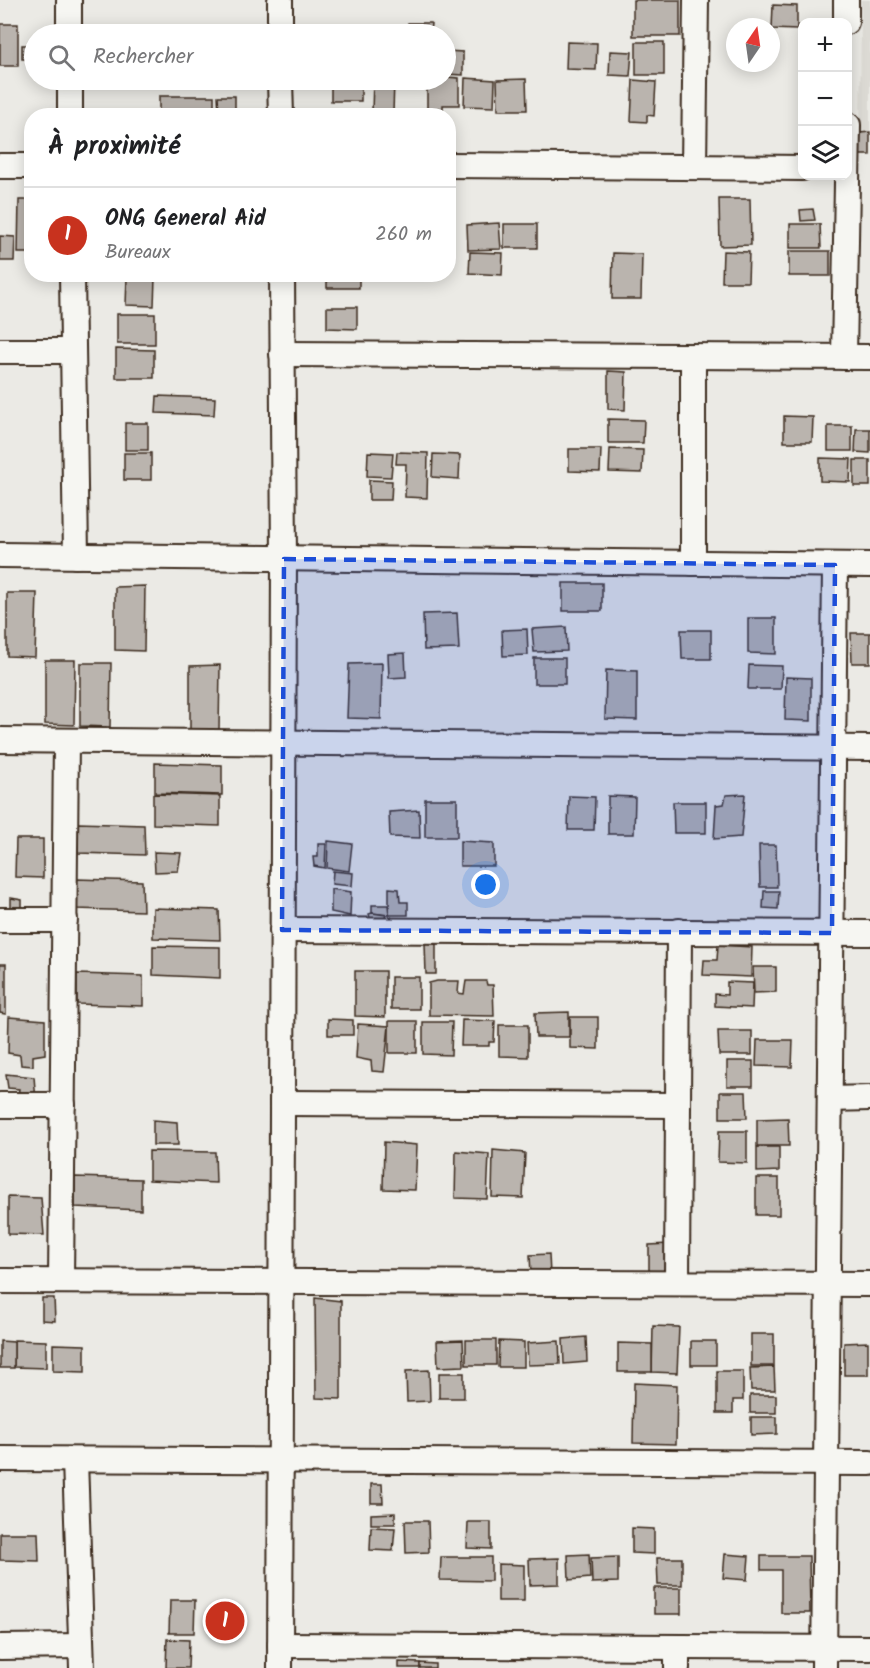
<!DOCTYPE html>
<html lang="fr">
<head>
<meta charset="utf-8">
<style>
	body { margin:0; font-family:Kalam,sans-serif; background:#f6f6f6; color:#202124 }
	.controls { position:absolute; right:18px; top:18px; display:grid; overflow:hidden; border-radius:12px; box-shadow:0 3px 15px #0003 }
	.controls button { width:54px; height:54px; display:grid; place-items:center; padding:0; border:0; border-bottom:2px solid #e0e0e0; background:#fff; color:#202124; font:30px sans-serif }
	.compass { position:absolute; left:726px; top:18px; width:54px; height:54px; border-radius:50%; background:#fff; box-shadow:0 3px 15px #0003; rotate:13deg }
	.you { position:absolute; left:486px; top:885px; width:21px; height:21px; margin:-15px; border:4px solid #fff; border-radius:50%; background:#1a73e8; box-shadow:0 0 0 9px #1a73e833 }
	.badge { display:grid; place-items:center; width:39px; height:39px; border-radius:50%; background:#c8321e; color:#fff; font-size:20px; font-weight:700 }
	.pin { position:absolute; translate:-50% -50%; border:3px solid #fff; box-shadow:0 2px 6px #0006 }
	.list { margin:0; padding:0; list-style:none }
	h2 { display:flex; justify-content:space-between; align-items:center; height:78px; margin:0; padding:0 24px; font-size:26px }
	h2 small { font-size:20px; font-weight:400; color:#757577 }
	.list li { display:grid; grid-template-columns:39px 1fr auto; gap:18px; align-items:center; box-sizing:border-box; height:96px; padding:0 24px; border-top:2px solid #e0e0e0 }
	.list b { display:block; font-size:22px; white-space:nowrap }
	.list p { margin:0; font-size:20px; white-space:nowrap; color:#757577 }
	.list em { font-size:20px; font-style:normal; color:#757577 }
	.icon { flex:none; width:33px; height:33px; fill:none; stroke:currentColor; stroke-width:2; stroke-linecap:round; stroke-linejoin:round }
	.map { position:relative; flex:none; width:870px; height:1668px; overflow:hidden }
	.search { position:absolute; background:#fff; box-shadow:0 3px 15px #0003; left:24px; top:24px; width:432px; height:66px; display:flex; align-items:center; gap:15px; box-sizing:border-box; padding:0 21px; border-radius:33px; color:#757577; font-size:22px }
	.panel { position:absolute; background:#fff; box-shadow:0 3px 15px #0003; left:24px; top:108px; width:432px; height:174px; border-radius:24px }
	.map>svg:first-child { display:block }
</style>
</head>
<body>
<div class="map">
<svg width="870" height="1668" viewBox="0 0 870 1668">
	<rect width="100%" height="100%" fill="#ebeae5"/>
	<filter id="ink" filterUnits="userSpaceOnUse"><feTurbulence type="fractalNoise" baseFrequency=".0167" numOctaves="2"/><feDisplacementMap in="SourceGraphic" scale="12" xChannelSelector="R" yChannelSelector="G"/><feConvolveMatrix kernelMatrix="1 2 1 2 8 2 1 2 1" color-interpolation-filters="sRGB"/></filter>
	<g filter="url(#ink)">
		<path fill="#dcdad4" d="M861,0H870V155H860Z"/>
		<g fill="#bab4ae" stroke="#3b2a1e" stroke-width="1.5">
			<rect x="633" y="0" width="47" height="36"/>
			<path d="M773,5L797,6V30L772,29Z"/>
			<path d="M408,23H431L430,34H407Z"/>
			<rect x="0" y="24" width="18" height="42"/>
			<path d="M567,42L597,43L596,70L566,69Z"/>
			<rect x="636" y="42" width="28" height="33"/>
			<rect x="22" y="45" width="12" height="14"/>
			<path d="M446,51L463,52V75L446,74Z"/>
			<path d="M610,51L632,52L630,76L609,75Z"/>
			<path d="M446,77L459,78V105H443V111L427,110V80H446Z"/>
			<path d="M465,78L495,80L494,107L464,106Z"/>
			<path d="M526,79L527,110H498L497,80Z"/>
			<rect x="331" y="80" width="30" height="21"/>
			<path d="M373,80H394L393,113L372,112Z"/>
			<path d="M633,80L656,82L654,116L647,115V122L631,121Z"/>
			<rect x="159" y="96" width="55" height="18"/>
			<path d="M218,96H235V112H219Z"/>
			<path d="M870,132V155H860V133Z"/>
			<path d="M719,199H750L751,245L720,246Z"/>
			<path d="M19,200H32V253H18Z"/>
			<path d="M813,209L815,220L801,221L800,210Z"/>
			<path d="M499,223L501,249L468,250L467,225Z"/>
			<rect x="504" y="224" width="33" height="24"/>
			<path d="M790,224H820L821,248H790Z"/>
			<path d="M0,236L15,237L14,261H0Z"/>
			<path d="M723,251L749,252L748,282H722Z"/>
			<rect x="789" y="251" width="41" height="25"/>
			<path d="M470,252L503,253L502,275L469,273Z"/>
			<path d="M613,253L642,254L641,299H612Z"/>
			<rect x="327" y="274" width="32" height="14"/>
			<path d="M127,277L155,278L154,306L126,305Z"/>
			<path d="M327,307H357V329L327,328Z"/>
			<rect x="117" y="314" width="38" height="30"/>
			<path d="M116,349L154,350V378H116Z"/>
			<path d="M608,371L626,372L625,410L608,409Z"/>
			<path d="M157,396L215,398L214,415L156,413Z"/>
			<path d="M784,416L813,417L812,442H784Z"/>
			<path d="M608,419L644,420L643,443H608Z"/>
			<rect x="125" y="423" width="23" height="27"/>
			<rect x="828" y="426" width="24" height="25"/>
			<path d="M856,429H870V453L855,452Z"/>
			<path d="M569,449H601L600,472L569,471Z"/>
			<path d="M610,449L643,450L642,473L609,472Z"/>
			<path d="M368,452L393,453L391,477L367,476Z"/>
			<path d="M397,452L428,453L427,498L405,497L406,464H396Z"/>
			<rect x="124" y="453" width="27" height="27"/>
			<path d="M433,454L460,455L459,479L432,477Z"/>
			<path d="M820,458L851,459L850,482L820,481Z"/>
			<rect x="854" y="460" width="16" height="26"/>
			<path d="M369,480L392,481L391,500H369Z"/>
			<rect x="563" y="583" width="39" height="28"/>
			<path d="M145,586L144,651L115,650V587Z"/>
			<path d="M7,593H37L35,657L7,656Z"/>
			<path d="M457,613L459,649L424,650L423,614Z"/>
			<path d="M748,618H776V654L748,653Z"/>
			<path d="M566,627L567,651L534,652L532,629Z"/>
			<path d="M527,629L528,655L503,656L502,630Z"/>
			<path d="M681,630H711V659H682Z"/>
			<path d="M851,633H870V663H852Z"/>
			<path d="M405,653L406,677L389,678L388,654Z"/>
			<rect x="534" y="658" width="31" height="26"/>
			<path d="M45,660H75L74,725L45,724Z"/>
			<path d="M80,663H111L110,727L80,726Z"/>
			<path d="M382,663L381,719L347,718L349,664Z"/>
			<path d="M220,665L219,730L190,729V666Z"/>
			<path d="M749,665L782,666L781,689H748Z"/>
			<path d="M606,670L637,671V720L605,719Z"/>
			<path d="M786,677L811,678V721L785,720Z"/>
			<path d="M155,763L222,765V795L155,793Z"/>
			<path d="M153,794L220,796V826L153,824Z"/>
			<path d="M745,794L741,837L714,839L716,805L724,804L726,795Z"/>
			<path d="M569,796L595,797L594,830H568Z"/>
			<path d="M608,796L635,797L634,834H608Z"/>
			<rect x="425" y="799" width="32" height="38"/>
			<path d="M673,802H706V833H674Z"/>
			<path d="M419,810L420,838L390,837L389,812Z"/>
			<path d="M78,823L144,825L145,855L78,853Z"/>
			<path d="M16,839H43V878L15,877Z"/>
			<path d="M328,841L352,844L349,871L327,868Z"/>
			<path d="M460,841L494,843V866H460Z"/>
			<path d="M318,844H326L325,868L314,866L313,857H318Z"/>
			<path d="M759,845H776L777,887H760Z"/>
			<path d="M154,852L181,853L178,871L155,872Z"/>
			<path d="M333,871L353,873L352,886L332,884Z"/>
			<path d="M76,879L142,881L143,911L76,909Z"/>
			<path d="M389,888L399,889L400,902H408V915H389Z"/>
			<path d="M331,889L351,892L350,916L331,912Z"/>
			<path d="M764,891H779L778,909L763,908Z"/>
			<path d="M11,898L22,900V908L11,909Z"/>
			<path d="M372,905H388L389,915L372,913Z"/>
			<path d="M153,908L219,910L220,940L153,938Z"/>
			<path d="M372,913L386,915L383,922H371L369,914Z"/>
			<path d="M425,943L436,944V974H426Z"/>
			<path d="M718,945L752,947L751,977L703,975L704,960H717Z"/>
			<path d="M153,946L220,947V978L153,975Z"/>
			<path d="M0,964H6V1014L0,1013Z"/>
			<path d="M753,967H776V992L754,993Z"/>
			<path d="M355,971H385V1017L355,1016Z"/>
			<path d="M77,974L143,976V1006L77,1004Z"/>
			<rect x="391" y="977" width="28" height="32"/>
			<path d="M437,981H459L458,993L464,994L466,981H486L487,985H493L494,1016L429,1015V983Z"/>
			<path d="M727,982L753,983L752,1008L715,1006V994L727,995Z"/>
			<path d="M569,1012V1037H536L535,1013Z"/>
			<path d="M9,1017L45,1020V1054L33,1056V1066L21,1065L20,1055L8,1053Z"/>
			<path d="M570,1017H598V1049L570,1048Z"/>
			<path d="M328,1019L353,1020V1035H328Z"/>
			<path d="M462,1020L495,1021L494,1042H489V1046H461Z"/>
			<rect x="389" y="1021" width="28" height="32"/>
			<path d="M423,1022H452L451,1055L423,1054Z"/>
			<path d="M358,1024L389,1026L384,1072L372,1071L371,1061L356,1058Z"/>
			<path d="M499,1025H528V1057L499,1056Z"/>
			<path d="M718,1031H752V1055H719Z"/>
			<path d="M757,1040H793L792,1067L756,1066Z"/>
			<rect x="727" y="1061" width="26" height="25"/>
			<path d="M6,1074L34,1077L36,1101L18,1097L19,1089L8,1088Z"/>
			<path d="M720,1092H746L747,1118H720Z"/>
			<path d="M788,1118L789,1146H757V1119Z"/>
			<path d="M153,1120L177,1122L178,1145H153Z"/>
			<path d="M719,1131H747V1163L718,1162Z"/>
			<path d="M384,1142L417,1145L415,1190L383,1189Z"/>
			<path d="M757,1147H779V1171L757,1172Z"/>
			<path d="M493,1150L525,1153L523,1198L492,1197Z"/>
			<path d="M149,1151L215,1152L216,1183L149,1180Z"/>
			<path d="M456,1151L489,1154L487,1199L455,1198Z"/>
			<path d="M75,1177L141,1179V1210L75,1207Z"/>
			<rect x="756" y="1178" width="23" height="37"/>
			<path d="M8,1197L41,1198L44,1235L8,1234Z"/>
			<path d="M669,1244V1271H649V1245Z"/>
			<path d="M549,1254L550,1275H531L530,1255Z"/>
			<path d="M42,1298H54L55,1321L42,1320Z"/>
			<path d="M315,1298L341,1301V1399L316,1398Z"/>
			<path d="M653,1326L679,1327L677,1373L652,1372Z"/>
			<rect x="751" y="1334" width="23" height="32"/>
			<path d="M586,1337L587,1362L564,1364L563,1339Z"/>
			<path d="M14,1340L46,1341V1368L14,1367Z"/>
			<path d="M463,1340L464,1366L438,1367L437,1341Z"/>
			<rect x="466" y="1340" width="30" height="25"/>
			<path d="M0,1341L14,1342V1368H0Z"/>
			<path d="M499,1341L524,1342V1367H498Z"/>
			<path d="M559,1341L560,1364L528,1365L527,1343Z"/>
			<rect x="691" y="1341" width="25" height="24"/>
			<path d="M868,1342V1375H844V1343Z"/>
			<path d="M618,1343L652,1344V1372H618Z"/>
			<path d="M53,1344L85,1345V1372L53,1371Z"/>
			<path d="M774,1367L775,1390H751L750,1368Z"/>
			<path d="M429,1370L430,1401L407,1402L406,1371Z"/>
			<path d="M717,1371H743V1400H733V1413H717Z"/>
			<rect x="439" y="1373" width="25" height="25"/>
			<path d="M634,1383L677,1385L676,1444L633,1443Z"/>
			<rect x="750" y="1395" width="26" height="18"/>
			<path d="M751,1417H777V1434L751,1435Z"/>
			<path d="M371,1484H382L383,1503H371Z"/>
			<path d="M395,1513V1524H371V1514Z"/>
			<path d="M405,1521H428L429,1552L406,1553Z"/>
			<path d="M468,1522H491V1549L467,1548Z"/>
			<path d="M371,1527L395,1528L393,1551L370,1550Z"/>
			<path d="M632,1528L654,1529V1554L632,1553Z"/>
			<path d="M0,1533H38L39,1561L0,1560Z"/>
			<path d="M589,1554L590,1578L569,1580L568,1555Z"/>
			<path d="M725,1554L749,1556L747,1580L723,1578Z"/>
			<path d="M761,1556H809L810,1613H781V1570H761Z"/>
			<path d="M441,1557H491V1581L440,1580Z"/>
			<path d="M618,1557V1582L592,1583L591,1558Z"/>
			<path d="M559,1558V1584L530,1585L529,1559Z"/>
			<path d="M657,1558H682V1585H658Z"/>
			<path d="M498,1564L524,1565V1601H498Z"/>
			<rect x="654" y="1588" width="27" height="26"/>
			<path d="M170,1600H195L194,1633H169Z"/>
			<path d="M167,1639L189,1640L188,1668H166Z"/>
			<path d="M399,1662L420,1663V1668H399Z"/>
			<path d="M420,1663L435,1664V1668H420Z"/>
		</g>
		<g fill="none" stroke-linecap="round" stroke-linejoin="round">
			<defs>
				<g id="street">
					<path d="M69,0V34"/>
					<path d="M280,0V34"/>
					<path d="M846,0V22"/>
					<path d="M70,80V116"/>
					<path d="M280,80L281,116"/>
					<path d="M448,165L802,168"/>
					<path d="M0,166H32"/>
					<path d="M694,167L696,0"/>
					<path d="M72,274L76,556"/>
					<path d="M0,351H73"/>
					<path d="M282,354L870,357"/>
					<path d="M693,356V563"/>
					<path d="M844,357L848,125"/>
					<path d="M0,555L870,565"/>
					<path d="M0,740L870,748"/>
					<path d="M0,920H65"/>
					<path d="M282,930L870,933"/>
					<path d="M830,1099L870,1098"/>
					<path d="M282,1103L678,1105"/>
					<path d="M0,1105H63"/>
					<path d="M0,1281L870,1284"/>
					<path d="M61,1281L66,741"/>
					<path d="M677,1283L679,931"/>
					<path d="M0,1459L870,1463"/>
					<path d="M75,1460L82,1668"/>
					<path d="M280,1645L870,1648"/>
					<path d="M0,1647L81,1646"/>
					<path d="M280,1668L284,559L282,274"/>
					<path d="M677,1668V1647"/>
					<path d="M824,1668L835,565"/>
				</g>
			</defs>
			<use href="#street" stroke="#3b2a1e" stroke-width="28"/>
			<use href="#street" stroke="#f6f6f2" stroke-width="24"/>
		</g>
	</g>
	<path fill="#1d4ed8" fill-opacity="0.2" stroke="#1d4ed8" stroke-width="4.5" stroke-dasharray="12 8" stroke-linejoin="round" d="M284,559L835,565L832,933L282,930Z"/>
</svg>
<div class="controls">
<button>+</button>
<button>−</button>
<button><svg class="icon" aria-label="layers" viewBox="0 0 24 24"><path d="M12 4l9 5-9 5-9-5zM3 14l9 5 9-5"/></svg></button>
</div>
<svg class="compass" viewBox="-18 -18 36 36"><path d="M0-13l5 13h-10z" fill="#e53935"/><path d="M0 13l5-13h-10z" fill="#757577"/></svg>
<div class="you"></div>
<div class="pin badge" style="left:225px;top:1621px">1</div>
<div class="search"><svg class="icon" aria-label="search" viewBox="0 0 24 24"><circle cx="10" cy="10" r="6"/><path d="M15 15l6 6"/></svg>Rechercher</div>
<section class="panel">
<h2>À proximité<small></small></h2>
<ul class="list">
<li><span class="badge">1</span><div><b>ONG General Aid</b><p>Bureaux</p></div><em>260 m</em></li>
</ul>
</section>
</div>
</body>
</html>
